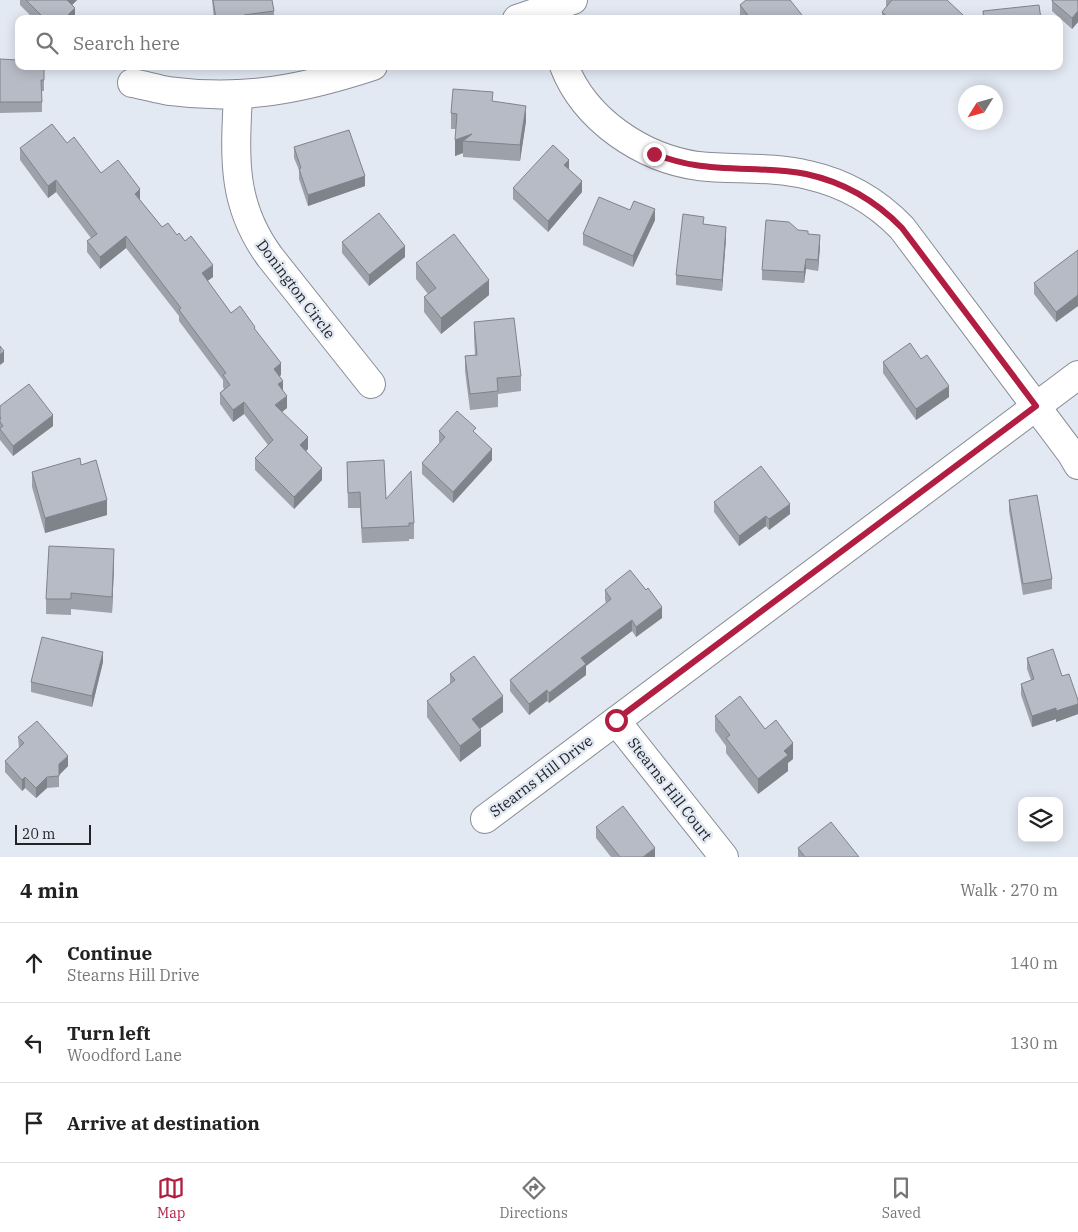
<!DOCTYPE html>
<html lang="en">
<head>
<meta charset="utf-8">
<style>
	body { margin:0; font-family:"IBM Plex Serif",serif; background:#f2f2f2; color:#222 }
	.controls { position:absolute; right:15px; bottom:15px; display:grid; overflow:hidden; border-radius:10px; box-shadow:0 2px 12px #0003 }
	.controls button { width:45px; height:45px; display:grid; place-items:center; padding:0; border:0; border-bottom:1px solid #e0e0e0; background:#fff; color:#222; font:25px sans-serif }
	.compass { position:absolute; left:958px; top:85px; width:45px; height:45px; border-radius:50%; background:#fff; box-shadow:0 2px 12px #0003; rotate:233deg }
	.scale { position:absolute; left:15px; bottom:12px; width:76px; box-sizing:border-box; padding-left:5px; border:2px solid #212327; border-top:0; font-size:14px; line-height:18px; white-space:nowrap; color:#212327; -webkit-text-stroke:4px #e3e9f3; paint-order:stroke }
	.stop { position:absolute; width:15px; height:15px; margin:-11px; border:4px solid #b11e41; border-radius:50%; background:#fff }
	.stop.end { background:#b11e41; border-color:#fff; box-shadow:0 1px 5px #0008 }
	.list { margin:0; padding:0; list-style:none }
	h2 { display:flex; justify-content:space-between; align-items:center; height:65px; margin:0; padding:0 20px; font-size:21px }
	h2 small { font-size:16px; font-weight:400; color:#767676 }
	.list li { display:grid; grid-template-columns:32px 1fr auto; gap:15px; align-items:center; box-sizing:border-box; height:80px; padding:0 20px; border-top:1px solid #e0e0e0 }
	.list b { display:block; font-size:19px; white-space:nowrap }
	.list p { margin:0; font-size:16px; white-space:nowrap; color:#767676 }
	.list em { font-size:16px; font-style:normal; color:#767676 }
	.icon { flex:none; width:28px; height:28px; fill:none; stroke:currentColor; stroke-width:2; stroke-linecap:round; stroke-linejoin:round }
	.map { position:relative; flex:none; width:1078px; height:857px; overflow:hidden }
	.search { position:absolute; background:#fff; box-shadow:0 2px 12px #0003; left:15px; right:15px; top:15px; height:55px; display:flex; align-items:center; gap:12px; box-sizing:border-box; padding:0 18px; border-radius:10px; color:#767676; font-size:19px }
	.sheet { height:305px; background:#fff }
	nav { display:flex; justify-content:space-around; align-items:center; box-sizing:border-box; height:70px; border-top:1px solid #e0e0e0; background:#fff; font-size:14px; color:#767676 }
	nav a { display:grid; justify-items:center; gap:2px }
	nav .on { color:#b11e41 }
	.map>svg:first-child { display:block }
</style>
</head>
<body>
<div class="map">
<svg width="1078" height="857" viewBox="0 0 1078 857">
	<rect width="100%" height="100%" fill="#e3e9f3"/>
	<g fill="none" stroke-linecap="round" stroke-linejoin="round">
		<defs>
			<g id="minor">
				<path d="M517,19L573,0"/>
				<path d="M564,66C585,120 642,158 698,166C734,170 772,166 808,175C844,183 876,201 902,228L1071,453L1078,465"/>
				<path d="M132,83C144,85 157,89 169,91C243,101 303,89 373,66"/>
				<path d="M238,94C235,157 231,204 270,257L371,384"/>
				<path d="M616,721L724,857"/>
				<path d="M485,819L1078,375"/>
			</g>
		</defs>
		<use href="#minor" stroke="#888c96" stroke-width="30"/>
		<use href="#minor" stroke="#fff" stroke-width="28"/>
	</g>
	<g fill="#9da1a9">
		<path d="M20,0H77L72,5L75,18L34,19L20,5Z"/>
		<path d="M212,0H272L274,11V19H214Z"/>
		<path d="M886,0H947L963,19H882V12L886,7Z"/>
		<path d="M1078,0V22L1072,29L1052,11V1Z"/>
		<path d="M740,5L802,19H743L740,15Z"/>
		<path d="M0,59L44,66V91H42V112L0,113Z"/>
		<path d="M988,66H1012L988,69Z"/>
		<path d="M493,102L526,121L520,161L463,157V153L455,156L456,129H451V113Z"/>
		<path d="M67,143L101,173L140,200L162,227L177,235L213,277L207,281L231,313L255,329L281,375L279,376L287,408L282,412L308,449L306,451L322,480L294,509L255,470V458L268,445L244,414L233,422L220,404V393L224,389L223,387V380L179,321V316L126,248L100,269L87,252V241L91,238L56,192L48,198L20,160V148Z"/>
		<path d="M294,147L365,186L308,206L299,179V170L294,158Z"/>
		<path d="M513,188L582,192L548,232L513,199Z"/>
		<path d="M630,210L655,220L633,267L583,245V234Z"/>
		<path d="M704,224L726,238L722,291L676,285V275Z"/>
		<path d="M798,230L808,234L820,246L818,271L806,269L804,283L762,280V270Z"/>
		<path d="M342,242L405,257L369,286L342,253Z"/>
		<path d="M1078,250V306L1056,322L1034,294V283Z"/>
		<path d="M416,263L489,295L441,334L424,312V297L428,294L416,279Z"/>
		<path d="M474,322L521,376V391L498,394V407L470,410L465,371V356L475,355L474,337Z"/>
		<path d="M921,359L949,397L916,420L883,373V362Z"/>
		<path d="M0,406L53,426L13,456L0,440Z"/>
		<path d="M439,431L476,434L492,460L453,503L422,474V463L440,443L439,442Z"/>
		<path d="M347,462L386,499L414,523V539H409V541L362,543L360,508H348Z"/>
		<path d="M81,465L107,515L45,533L32,487V472Z"/>
		<path d="M1009,500L1052,579V589L1023,595L1009,511Z"/>
		<path d="M714,502L790,514L769,530L766,526L739,546L714,512Z"/>
		<path d="M114,565L112,613L71,609V615L46,614V599Z"/>
		<path d="M605,590L662,618L636,637L632,631L586,666V675L549,703L547,701L529,715L510,691V680L606,603L605,600Z"/>
		<path d="M1027,658L1062,676L1078,700V714L1056,722V719L1032,727L1021,695V684L1031,680L1027,669Z"/>
		<path d="M103,662L92,707L31,692V682Z"/>
		<path d="M450,674L503,712L480,729L481,746L460,762L427,717V701L450,684Z"/>
		<path d="M715,716L765,729L793,759L788,763V771L758,794L726,753V746L715,731Z"/>
		<path d="M18,737L68,766L59,775V787L47,788L36,798L25,788L22,791L5,772V761L19,748Z"/>
		<path d="M596,827L655,857H611L596,838Z"/>
		<path d="M798,848L859,857H798Z"/>
	</g>
	<g fill="#7f838a">
		<path d="M67,0H77L67,10Z"/>
		<path d="M75,8V19H64Z"/>
		<path d="M1078,11V22L1072,29V18Z"/>
		<path d="M802,15V19H797Z"/>
		<path d="M526,106V121L520,161V145Z"/>
		<path d="M472,134L463,141V153L455,156V140Z"/>
		<path d="M569,160V170L564,165Z"/>
		<path d="M365,176V186L308,206V195Z"/>
		<path d="M56,180V192L48,198V186Z"/>
		<path d="M582,181V192L548,232V221Z"/>
		<path d="M140,189V201L135,194Z"/>
		<path d="M655,209V220L633,267V256Z"/>
		<path d="M726,227V238L722,291V280Z"/>
		<path d="M820,235V246L818,271V260Z"/>
		<path d="M126,236V248L100,269V257Z"/>
		<path d="M405,246V257L369,286V275Z"/>
		<path d="M806,259V269L804,283V272Z"/>
		<path d="M213,265V277L202,285V273Z"/>
		<path d="M489,280V295L441,334V318Z"/>
		<path d="M1078,295V306L1056,322V312Z"/>
		<path d="M4,351V362L0,365V355Z"/>
		<path d="M281,363V375L274,381V369Z"/>
		<path d="M283,381V392L278,384Z"/>
		<path d="M949,386V397L916,420V409Z"/>
		<path d="M287,396V408L275,417V405Z"/>
		<path d="M244,402V414L233,422V410Z"/>
		<path d="M53,415V426L13,456V446Z"/>
		<path d="M308,437V449L300,457V445Z"/>
		<path d="M492,449V460L453,503V492Z"/>
		<path d="M322,468V480L294,509V497Z"/>
		<path d="M107,500V515L45,533V518Z"/>
		<path d="M790,504V514L769,530V519Z"/>
		<path d="M766,516V526L739,546V536Z"/>
		<path d="M114,549V565L112,613V597Z"/>
		<path d="M662,607V618L636,637V627Z"/>
		<path d="M632,620V631L586,666V675L549,703V693L581,658Z"/>
		<path d="M103,652V662L92,707V696Z"/>
		<path d="M547,690V701L529,715V704Z"/>
		<path d="M503,696V712L472,734V719Z"/>
		<path d="M1078,704V714L1056,722V711Z"/>
		<path d="M1056,708V719L1032,727V716Z"/>
		<path d="M481,730V746L460,762V746Z"/>
		<path d="M793,743V759L788,763V771L758,794V779L784,751Z"/>
		<path d="M68,756V766L59,775V787V764Z"/>
		<path d="M25,777V788L22,791V780Z"/>
		<path d="M47,777V788L36,798V788Z"/>
		<path d="M655,848V857H643Z"/>
	</g>
	<g fill="#b6bbc5" stroke="#7f838a">
		<path d="M26,0H67L75,8L64,19H45Z"/>
		<path d="M213,0H272L274,11L244,15L245,19H216Z"/>
		<path d="M746,0H790L802,15L797,19H751L740,5Z"/>
		<path d="M892,0H947L963,15L959,19H890L882,12Z"/>
		<path d="M1052,0H1078V11L1072,18L1052,1Z"/>
		<path d="M1039,5L1041,19H984L983,11Z"/>
		<path d="M18,53H19V66H44V80H41L42,102H0V59L18,60Z"/>
		<path d="M453,89L493,92L492,101L526,106L520,145L463,141L472,134L455,140L457,114L451,113Z"/>
		<path d="M52,124L67,143L74,137L101,173L118,160L140,189L135,194L162,227L168,223L177,235L179,233L185,241L191,236L213,265L202,273L231,313L240,306L255,327L254,328L281,363L274,369L283,381L278,384L287,396L275,405L308,437L300,445L322,468L294,497L255,458L273,440L244,402L233,410L220,393L230,385L223,375L226,373L179,310L181,308L126,236L100,257L87,241L97,234L56,180L48,186L20,148Z"/>
		<path d="M349,130L365,176L308,195L299,169L301,168L294,147Z"/>
		<path d="M553,145L569,160L564,165L582,181L548,221L513,188Z"/>
		<path d="M599,197L630,210L634,201L655,209L633,256L583,234Z"/>
		<path d="M379,213L405,246L369,275L342,242Z"/>
		<path d="M683,214L704,217L703,224L726,227L722,280L676,275Z"/>
		<path d="M766,220L789,222L798,230L808,231V234L820,235L818,260L806,259L804,272L762,270Z"/>
		<path d="M454,234L489,280L441,318L424,297L436,288L416,263Z"/>
		<path d="M1078,250V295L1056,312L1034,283Z"/>
		<path d="M514,318L521,376L497,378L498,391L470,394L465,356L477,355L474,322Z"/>
		<path d="M910,343L921,359L927,355L949,386L916,409L883,362Z"/>
		<path d="M0,346L4,351L0,355Z"/>
		<path d="M29,384L53,415L13,446L0,429V428L3,426L0,422V419L1,418L0,417V406Z"/>
		<path d="M457,411L476,428L473,431L492,449L453,492L422,463L445,437L439,431Z"/>
		<path d="M80,458L81,465L96,460L107,500L45,518L32,472Z"/>
		<path d="M384,460L386,499L411,471L414,523H409V526L362,528L360,492L348,493L347,462Z"/>
		<path d="M761,466L790,504L769,519L766,516L739,536L714,502Z"/>
		<path d="M1037,495L1052,579L1023,584L1009,500Z"/>
		<path d="M49,546L114,549L112,597L71,593V599H46Z"/>
		<path d="M630,570L646,590L648,588L662,607L636,627L632,620L581,658L586,664L549,693L547,690L529,704L510,680L611,599L605,590Z"/>
		<path d="M42,637L103,652L92,696L31,682Z"/>
		<path d="M1053,649L1062,676L1069,674L1078,700V704L1056,711V708L1032,716L1021,684L1034,679L1027,658Z"/>
		<path d="M474,656L503,696L472,719L481,730L460,746L427,701L455,680L450,674Z"/>
		<path d="M740,696L765,729L776,720L793,743L784,751L788,755L758,779L726,738L730,735L715,716Z"/>
		<path d="M37,721L68,756L59,764V776L47,777L36,788L25,777L22,780L5,761L24,743L18,737Z"/>
		<path d="M623,806L655,848L643,857H620L596,827Z"/>
		<path d="M831,822L859,857H805L798,848Z"/>
	</g>
	<g fill="none" stroke-linecap="round" stroke-linejoin="round">
		<path stroke="#b11e41" stroke-width="6" d="M616,720L1036,406L902,228C876,201 843,182 806,174C770,167 732,171 695,165C681,163 668,159 654,154"/>
	</g>
	<g text-anchor="middle" dominant-baseline="central" stroke-width="5" stroke-linejoin="round" paint-order="stroke">
		<g font-size="15" fill="#212327" stroke="#e3e9f3">
			<text transform="translate(296 289) rotate(53)">Donington Circle</text>
			<text transform="translate(541 776) rotate(-37)">Stearns Hill Drive</text>
			<text transform="translate(670 789) rotate(52)">Stearns Hill Court</text>
		</g>
	</g>
</svg>
<div class="controls">
<button><svg class="icon" aria-label="layers" viewBox="0 0 24 24"><path d="M12 4l9 5-9 5-9-5zM3 14l9 5 9-5"/></svg></button>
</div>
<svg class="compass" viewBox="-18 -18 36 36"><path d="M0-13l5 13h-10z" fill="#e53935"/><path d="M0 13l5-13h-10z" fill="#767676"/></svg>
<div class="scale">20 m</div>
<div class="stop" style="left:616px;top:720px"></div>
<div class="stop end" style="left:654px;top:154px"></div>
<div class="search"><svg class="icon" aria-label="search" viewBox="0 0 24 24"><circle cx="10" cy="10" r="6"/><path d="M15 15l6 6"/></svg>Search here</div>
</div>
<section class="sheet">
<h2>4 min<small>Walk · 270 m</small></h2>
<ul class="list">
<li><svg class="icon" aria-label="ahead" viewBox="0 0 24 24"><path d="M12 20V5M6 11l6-6 6 6"/></svg><div><b>Continue</b><p>Stearns Hill Drive</p></div><em>140 m</em></li>
<li><svg class="icon" aria-label="left" viewBox="0 0 24 24"><path d="M17 20v-9H6M10 6l-5 5 5 5"/></svg><div><b>Turn left</b><p>Woodford Lane</p></div><em>130 m</em></li>
<li><svg class="icon" aria-label="arrive" viewBox="0 0 24 24"><path d="M6 21V4h12l-3 4 3 4H6"/></svg><div><b>Arrive at destination</b></div></li>
</ul>
</section>
<nav>
<a class="on"><svg class="icon" aria-label="map" viewBox="0 0 24 24"><path d="M3 6l6-2 6 2 6-2v14l-6 2-6-2-6 2zM9 4v14M15 6v14"/></svg>Map</a>
<a><svg class="icon" aria-label="directions" viewBox="0 0 24 24"><path d="M12 3l9 9-9 9-9-9zM9 14v-3h6M13 9l2 2-2 2"/></svg>Directions</a>
<a><svg class="icon" aria-label="saved" viewBox="0 0 24 24"><path d="M7 4h10v16l-5-4-5 4z"/></svg>Saved</a>
</nav>
</body>
</html>
